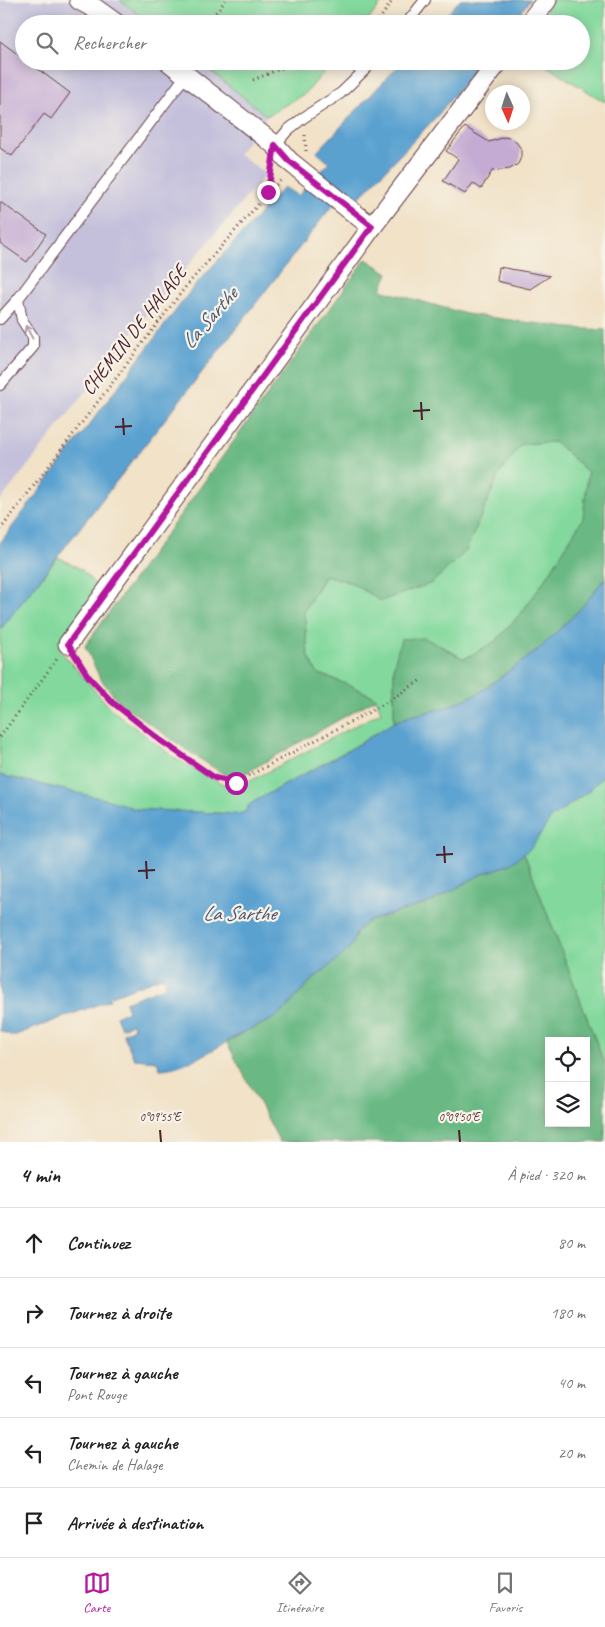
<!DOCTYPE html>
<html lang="fr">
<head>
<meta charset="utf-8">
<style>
	body { margin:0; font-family:Caveat,sans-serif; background:#f2f2f2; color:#202124 }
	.controls { position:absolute; right:15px; bottom:15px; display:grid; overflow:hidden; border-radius:0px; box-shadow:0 2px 12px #0003 }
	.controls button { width:45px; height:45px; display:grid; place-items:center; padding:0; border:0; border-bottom:1px solid #e0e0e0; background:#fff; color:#202124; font:25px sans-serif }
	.compass { position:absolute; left:485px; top:85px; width:45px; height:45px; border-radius:50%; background:#fff; box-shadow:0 2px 12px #0003; rotate:177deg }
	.stop { position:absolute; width:15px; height:15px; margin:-11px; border:4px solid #b5179e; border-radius:50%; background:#fff }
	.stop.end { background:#b5179e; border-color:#fff; box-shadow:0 1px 5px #0008 }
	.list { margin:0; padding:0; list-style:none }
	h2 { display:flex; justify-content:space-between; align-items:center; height:65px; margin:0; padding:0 20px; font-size:21px }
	h2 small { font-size:16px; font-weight:400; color:#757577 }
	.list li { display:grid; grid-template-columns:32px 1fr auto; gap:15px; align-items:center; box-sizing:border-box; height:70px; padding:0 20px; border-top:1px solid #e0e0e0 }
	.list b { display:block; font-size:19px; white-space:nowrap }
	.list p { margin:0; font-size:16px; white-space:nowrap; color:#757577 }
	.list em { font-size:16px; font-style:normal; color:#757577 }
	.icon { flex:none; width:28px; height:28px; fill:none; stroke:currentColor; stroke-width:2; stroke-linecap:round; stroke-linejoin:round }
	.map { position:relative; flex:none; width:605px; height:1142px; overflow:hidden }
	.search { position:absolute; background:#fff; box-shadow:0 2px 12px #0003; left:15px; right:15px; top:15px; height:55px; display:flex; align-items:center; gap:12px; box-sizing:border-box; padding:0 18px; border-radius:28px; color:#757577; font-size:19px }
	.sheet { height:415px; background:#fff }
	nav { display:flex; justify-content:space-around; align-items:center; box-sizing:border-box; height:70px; border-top:1px solid #e0e0e0; background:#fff; font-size:14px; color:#757577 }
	nav a { display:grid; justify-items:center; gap:2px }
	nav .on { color:#b5179e }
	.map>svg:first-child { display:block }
</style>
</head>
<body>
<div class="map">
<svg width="605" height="1142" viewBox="0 0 605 1142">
	<rect width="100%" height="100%" fill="#f7f3e8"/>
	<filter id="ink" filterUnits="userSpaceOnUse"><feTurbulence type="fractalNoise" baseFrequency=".02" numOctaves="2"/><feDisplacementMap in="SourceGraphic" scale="10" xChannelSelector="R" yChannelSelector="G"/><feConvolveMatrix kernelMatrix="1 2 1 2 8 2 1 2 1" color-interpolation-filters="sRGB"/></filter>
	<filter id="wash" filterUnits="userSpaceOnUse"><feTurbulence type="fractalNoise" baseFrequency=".0096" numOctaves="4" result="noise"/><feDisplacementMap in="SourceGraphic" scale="20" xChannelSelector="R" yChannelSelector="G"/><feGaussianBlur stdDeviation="1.12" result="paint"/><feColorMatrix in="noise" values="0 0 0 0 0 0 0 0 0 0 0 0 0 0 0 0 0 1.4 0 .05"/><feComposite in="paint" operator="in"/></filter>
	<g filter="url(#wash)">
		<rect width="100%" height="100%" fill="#f1e2c8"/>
		<path fill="#c4c0db" d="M0,0H120L151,24H24V61H198L267,116L238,154L266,174L142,320L0,501Z"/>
		<g fill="#83d99d" stroke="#667c64">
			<path d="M120,0H384L365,24H151Z"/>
			<path d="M553,0H605V102L538,61H581V24H534Z"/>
			<path d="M198,61H333L307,92L267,116Z"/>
			<path d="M555,442L588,472L583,519L549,574L522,612L496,641L464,659L437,643L394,665V722L354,747L255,801L249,805L245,812L238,814L135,809L126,805L99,798L0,775V630L58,557L82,570L101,591L58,648L112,710L176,759L221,783L239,787L381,712L376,698L349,685L317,673L308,655L304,611L325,575L352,583L381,601L466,551L498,476L521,444Z"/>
			<path d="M605,774V1065L524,853L530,848L551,818L591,789Z"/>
		</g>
		<g fill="#6ab984" stroke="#5a6c58" fill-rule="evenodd">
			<path d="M366,259L388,273L381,290L466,314L569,328L605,330V578L582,607L538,650L479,693L447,707L411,716L394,722V665L401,639L425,638L464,659L496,641L522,612L549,574L583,518L588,472L555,442L521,444L498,476L466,551L432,583L381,601L352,583L325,575L304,611L308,655L317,673L349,685L377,698L244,774L230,778L197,757L119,702L100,678L85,646Z"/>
			<path d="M524,853L605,1065V1142H280L227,1043L240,1034L286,1009L310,982L347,951L358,930L369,921L431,902L480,875L510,864ZM549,1041H586V1123H549Z"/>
		</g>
		<g fill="#5aa1d0" stroke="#52607e">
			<path d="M460,0H530L511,24H438Z"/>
			<path d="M403,61H481L438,115L355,202L332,206L0,630V543L192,289L284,187L298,196L329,163L317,152Z"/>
			<path d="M605,578V774L591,789L551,818L531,848L510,864L480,875L431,902L369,921C351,932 357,941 347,951C336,963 321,971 309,983C298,994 288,1009 274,1018C264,1025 251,1027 240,1034C220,1046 184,1069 160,1069L157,1061L134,1059L123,1033L134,1028L132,1024L121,1028L116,1016L128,1011L125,1002L164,987L165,986L166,981L163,978L161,977L109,997L110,1000L13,1036L0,1031V775L113,801L135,809L238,814L245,812L249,805L255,801L354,747L394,722L411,716L447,707L479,693L538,650L582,607Z"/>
		</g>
		<g id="blocks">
			<g fill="#c4abd3">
				<path d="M0,41L24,59V61H27L70,93L51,119L44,114L12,156L0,148Z"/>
				<path d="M465,127L489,142L505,137L512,139L517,143L521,149V157L518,164L510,169L492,171L481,189L473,183L465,194L443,181L458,159L446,151Z"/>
				<path d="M0,202L46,234L27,262L0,243Z"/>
				<path d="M499,267L550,276L530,289L497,281Z"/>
			</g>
		</g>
	</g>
	<g filter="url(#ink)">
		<use href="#blocks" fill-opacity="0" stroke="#633c43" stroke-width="1"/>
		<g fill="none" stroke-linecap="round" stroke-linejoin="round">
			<defs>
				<g id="service">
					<path d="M406,24L425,0"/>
					<path d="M275,145L288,130L303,118L341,93L374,61"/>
					<path d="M0,319L18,299L186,75"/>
					<path d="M0,385L33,347V337L22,320L18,299"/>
				</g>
				<g id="minor">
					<path d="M79,0L96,9L117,24"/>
					<path d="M528,24L547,0"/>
					<path d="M168,61L275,145L289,161"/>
					<path d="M349,209L372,227"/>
					<path d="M68,644L372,227L499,61"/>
				</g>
			</defs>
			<use href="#service" stroke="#633c43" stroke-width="12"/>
			<use href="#minor" stroke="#633c43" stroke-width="21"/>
			<g stroke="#633c43" stroke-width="3" stroke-dasharray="1 4" stroke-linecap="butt">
				<path d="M206,24L226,0"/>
				<path d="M376,24L393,0"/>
				<path d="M253,80L282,68L288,61"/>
				<path d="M305,135L306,151"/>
				<path d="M269,192L282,179L283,180"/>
				<path d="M0,530L187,285L269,192L272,170"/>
				<path d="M77,658L88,676L112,701L160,740L215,778L235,783L382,705L421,680"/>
				<path d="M0,737L57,659"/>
			</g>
			<use href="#service" stroke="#fff" stroke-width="10"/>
			<use href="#minor" stroke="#fff" stroke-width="19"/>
			<defs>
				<path id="minor-bridge" d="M289,161L349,209"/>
			</defs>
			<use href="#minor-bridge" stroke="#633c43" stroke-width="21" stroke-linecap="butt"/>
			<use href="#minor-bridge" stroke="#fff" stroke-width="19"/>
		</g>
		<defs><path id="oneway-shaft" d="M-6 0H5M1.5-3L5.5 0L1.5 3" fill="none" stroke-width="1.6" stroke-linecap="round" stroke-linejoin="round" transform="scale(1.25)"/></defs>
		<use stroke="#ae9aa0" href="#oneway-shaft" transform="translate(29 332) rotate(-118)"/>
	</g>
	<g fill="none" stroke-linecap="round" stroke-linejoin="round" filter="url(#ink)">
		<path stroke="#b5179e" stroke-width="6" d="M236,783L215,778L160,740L112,702L88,676L68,644L372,226L289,161L275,145L268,192"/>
	</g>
	<path fill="none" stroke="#4a1f2b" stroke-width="2" d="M421,402L422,420M413,411L430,410M123,418L124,435M115,427L132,426M444,846L445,863M436,855L453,854M146,861L147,879M138,871L155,870M160,1130L161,1142M459,1130L460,1142"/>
	<g text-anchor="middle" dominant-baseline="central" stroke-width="4.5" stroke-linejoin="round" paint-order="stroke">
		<g font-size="20" fill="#4a1f2b" stroke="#f7f3e8">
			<text transform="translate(134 330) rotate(-52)">CHEMIN DE HALAGE</text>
		</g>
		<g font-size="21" font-style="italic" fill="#50536d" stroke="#f7f3e8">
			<text transform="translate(209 318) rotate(-49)">La Sarthe</text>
			<text x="239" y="913">La Sarthe</text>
		</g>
	</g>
	<g font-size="12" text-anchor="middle" fill="#4a1f2b" stroke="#f7f3e8" stroke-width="4.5" stroke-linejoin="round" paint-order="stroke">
		<text x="160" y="1121">0°09'55"E</text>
		<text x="459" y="1121">0°09'50"E</text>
	</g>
</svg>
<div class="controls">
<button><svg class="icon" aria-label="locate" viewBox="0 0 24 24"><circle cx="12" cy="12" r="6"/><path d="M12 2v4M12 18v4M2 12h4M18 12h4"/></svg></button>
<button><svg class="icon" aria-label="layers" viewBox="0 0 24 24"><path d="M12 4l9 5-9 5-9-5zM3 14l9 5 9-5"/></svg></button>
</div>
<svg class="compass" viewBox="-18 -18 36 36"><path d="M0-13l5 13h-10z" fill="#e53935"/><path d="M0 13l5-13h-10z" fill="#757577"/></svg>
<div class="stop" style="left:236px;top:783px"></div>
<div class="stop end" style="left:268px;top:192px"></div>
<div class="search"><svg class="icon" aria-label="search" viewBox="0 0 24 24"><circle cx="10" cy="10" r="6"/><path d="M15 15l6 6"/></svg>Rechercher</div>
</div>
<section class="sheet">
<h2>4 min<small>À pied · 320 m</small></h2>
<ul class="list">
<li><svg class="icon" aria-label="ahead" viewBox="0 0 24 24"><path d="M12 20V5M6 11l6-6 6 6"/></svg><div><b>Continuez</b></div><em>80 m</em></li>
<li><svg class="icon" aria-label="right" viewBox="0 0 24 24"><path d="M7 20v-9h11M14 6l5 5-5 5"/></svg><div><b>Tournez à droite</b></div><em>180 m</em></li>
<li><svg class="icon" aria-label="left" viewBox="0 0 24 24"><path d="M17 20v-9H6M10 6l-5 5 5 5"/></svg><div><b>Tournez à gauche</b><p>Pont Rouge</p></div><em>40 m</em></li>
<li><svg class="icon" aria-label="left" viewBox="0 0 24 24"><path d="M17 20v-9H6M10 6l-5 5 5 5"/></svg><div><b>Tournez à gauche</b><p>Chemin de Halage</p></div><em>20 m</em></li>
<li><svg class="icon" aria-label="arrive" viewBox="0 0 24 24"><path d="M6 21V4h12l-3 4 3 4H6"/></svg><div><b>Arrivée à destination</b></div></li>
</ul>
</section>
<nav>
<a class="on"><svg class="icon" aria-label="map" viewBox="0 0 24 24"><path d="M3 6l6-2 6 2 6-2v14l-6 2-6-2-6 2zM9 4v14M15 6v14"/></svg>Carte</a>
<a><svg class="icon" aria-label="directions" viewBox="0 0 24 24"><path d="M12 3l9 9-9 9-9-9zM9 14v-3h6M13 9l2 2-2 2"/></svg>Itinéraire</a>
<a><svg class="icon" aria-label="saved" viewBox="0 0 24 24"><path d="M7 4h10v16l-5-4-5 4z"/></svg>Favoris</a>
</nav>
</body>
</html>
